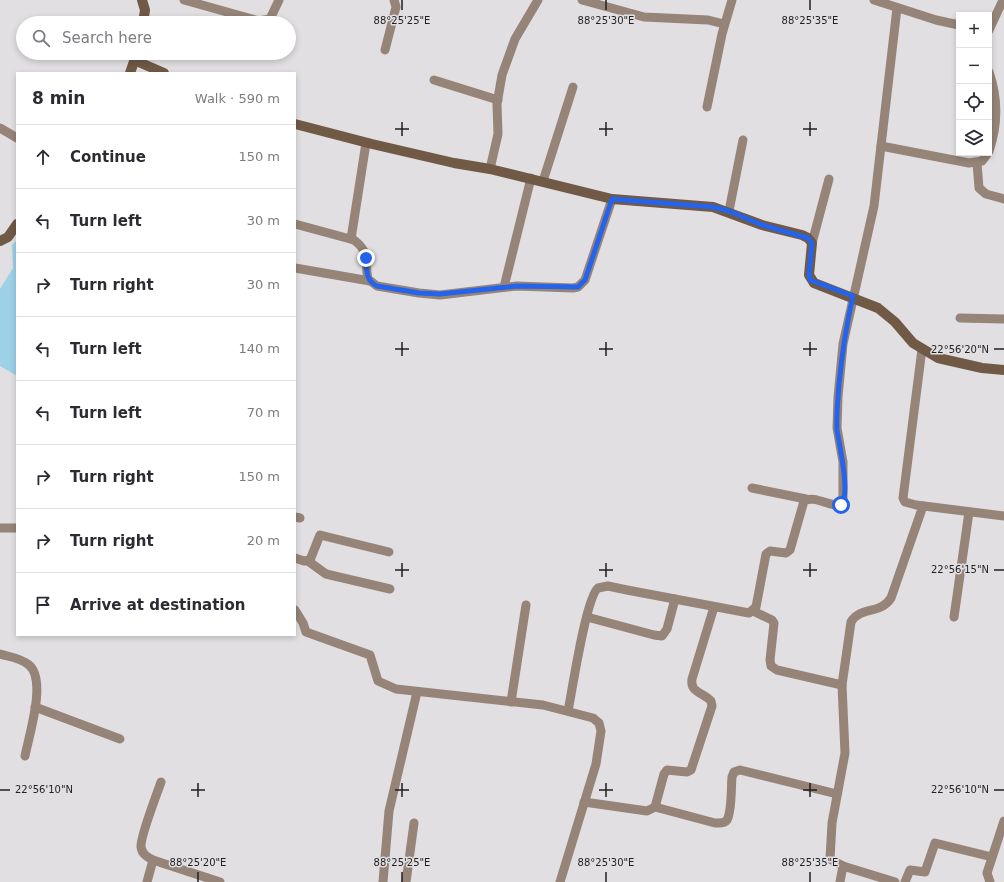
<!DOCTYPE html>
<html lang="en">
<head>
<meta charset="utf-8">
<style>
	body { margin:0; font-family:"DejaVu Sans",sans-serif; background:#f7f7f7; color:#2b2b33 }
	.controls { position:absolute; right:12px; top:12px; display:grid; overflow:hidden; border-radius:0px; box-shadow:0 2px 6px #0003 }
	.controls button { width:36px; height:36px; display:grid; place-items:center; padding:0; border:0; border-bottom:1px solid #e1e1e2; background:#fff; color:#2b2b33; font:20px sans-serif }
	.stop { position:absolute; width:12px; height:12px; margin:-9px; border:3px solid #2563eb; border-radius:50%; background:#fff }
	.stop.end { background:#2563eb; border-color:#fff; box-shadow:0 1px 4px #0008 }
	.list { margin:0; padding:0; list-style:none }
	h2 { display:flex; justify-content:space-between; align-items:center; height:52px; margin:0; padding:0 16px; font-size:17px }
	h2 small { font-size:13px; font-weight:400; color:#7c7c81 }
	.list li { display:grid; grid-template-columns:26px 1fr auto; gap:12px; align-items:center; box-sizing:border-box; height:64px; padding:0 16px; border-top:1px solid #e1e1e2 }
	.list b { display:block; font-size:15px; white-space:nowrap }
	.list em { font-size:13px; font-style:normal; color:#7c7c81 }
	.icon { flex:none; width:22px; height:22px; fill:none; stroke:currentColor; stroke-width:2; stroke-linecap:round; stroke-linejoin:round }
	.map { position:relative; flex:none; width:1004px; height:882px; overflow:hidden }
	.search { position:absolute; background:#fff; box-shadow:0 2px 6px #0003; left:16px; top:16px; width:280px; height:44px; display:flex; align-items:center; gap:10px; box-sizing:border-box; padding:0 14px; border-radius:22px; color:#7c7c81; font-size:15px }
	.panel { position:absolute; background:#fff; box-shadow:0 2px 6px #0003; left:16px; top:72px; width:280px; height:564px; border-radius:0px }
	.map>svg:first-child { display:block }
</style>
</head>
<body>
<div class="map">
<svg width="1004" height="882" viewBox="0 0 1004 882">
	<rect width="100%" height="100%" fill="#e1dfe2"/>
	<path fill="#9dd1e7" d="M17,240V376L0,366V289L13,268L12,245Z"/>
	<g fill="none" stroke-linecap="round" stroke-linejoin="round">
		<g stroke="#958477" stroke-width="9">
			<path d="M184,0L259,21L270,19L279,0"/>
			<path d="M582,0L644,17L708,20L724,24"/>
			<path d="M874,0L936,20L959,25"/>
			<path d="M989,30L1003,0"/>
			<path d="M385,50L396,7L394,0"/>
			<path d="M989,72C998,98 998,125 989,151"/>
			<path d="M434,80L498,100"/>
			<path d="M707,107L722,34L732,0"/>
			<path d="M0,128L17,138"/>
			<path d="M881,146L969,163L982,161L988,153"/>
			<path d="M977,163L979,188L986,194L1004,199"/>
			<path d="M490,169L498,134L497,104L502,75L515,39L538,0"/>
			<path d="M543,181L573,87"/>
			<path d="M729,211L743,140"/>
			<path d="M295,224L354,240C371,253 364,261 368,279L377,286L419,293L440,295L517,286L573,288L578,287L585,280L612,199"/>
			<path d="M351,239L366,143"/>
			<path d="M812,243L829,179"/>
			<path d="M295,268L370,281"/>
			<path d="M504,287L531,178"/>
			<path d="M960,318L1004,319"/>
			<path d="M922,349L903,498L905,502L916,505L1004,516"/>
			<path d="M752,488L806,499"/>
			<path d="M295,517L300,518"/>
			<path d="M0,528H17"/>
			<path d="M295,558L304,561L310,560L320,535L389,552"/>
			<path d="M308,561L326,574L390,589"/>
			<path d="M295,610L303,623L306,632L370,655L378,681L396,689L543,705L593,718L599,723L601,731L596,764L560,882"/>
			<path d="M753,611L772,620L774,623L770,660L771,666L777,670L842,685"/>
			<path d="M587,617L654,635L662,636L667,629L675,599"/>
			<path d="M954,617L969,512"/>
			<path d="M0,654C10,657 21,658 29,665C47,680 29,735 25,756"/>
			<path d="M511,702L526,605"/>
			<path d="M35,707L120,739"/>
			<path d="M568,711C572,692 586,597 598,588L608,586L627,590L749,613L756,607L766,554L770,551L786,553L790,550L804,501C816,494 832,510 843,503V462L837,428L838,397L843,344L874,206L897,8"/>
			<path d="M161,782C157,794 140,837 141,847C142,854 147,857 153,860L220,882"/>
			<path d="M584,802L647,811L655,807L664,774L667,770L687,772L691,770L712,706L711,701C703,692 690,693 692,679L714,607"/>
			<path d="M655,807L715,823C719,823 724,824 727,820C732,812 731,787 732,777L734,772L740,770L837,794"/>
			<path d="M843,866L830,859L832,823L845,753L842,685L851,622C860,606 880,615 891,598L923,506"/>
			<path d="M147,882L153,860"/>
			<path d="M383,882L389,811L417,692"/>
			<path d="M406,882L414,823"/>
			<path d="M840,882L843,866L895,882"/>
			<path d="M905,882L910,870L925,872L935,843L992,857"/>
			<path d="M990,882L987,873L1004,821"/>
		</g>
		<g stroke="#705945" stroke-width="10">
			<path d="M142,0L145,10L143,23"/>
			<path d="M134,60L164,73"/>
			<path d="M130,73L137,53"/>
			<path d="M295,124L372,144L454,163L490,169L612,199L713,207L762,225L802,235L808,238L812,243L809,275L814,283L878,308L895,322L913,343L938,358L982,368L1004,370"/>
			<path d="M0,241L8,237L17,224"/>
		</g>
	</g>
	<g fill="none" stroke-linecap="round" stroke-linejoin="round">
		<path stroke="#2563eb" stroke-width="5" d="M366,258C367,270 365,280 377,286L419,293L440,294L517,286L578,287L585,280L612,199L713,207L729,211L762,225L808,238L812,243L809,275L810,280L853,296C846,326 842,354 839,384C838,399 836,415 837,430C839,444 851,494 841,505"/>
	</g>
	<path fill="none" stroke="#201f21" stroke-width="1.5" d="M402,0V10M606,0V10M810,0V10M402,122V136M606,122V136M810,122V136M395,129H409M599,129H613M803,129H817M402,342V356M606,342V356M810,342V356M395,349H409M599,349H613M803,349H817M994,349H1004M402,563V577M606,563V577M810,563V577M395,570H409M599,570H613M803,570H817M994,570H1004M198,783V797M402,783V797M606,783V797M810,783V797M0,790H10M191,790H205M395,790H409M599,790H613M803,790H817M994,790H1004M198,872V882M402,872V882M606,872V882M810,872V882"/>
	<g font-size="10" text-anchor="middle" fill="#201f21" stroke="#e1dfe2" stroke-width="3" stroke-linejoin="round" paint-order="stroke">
		<text x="402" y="24">88°25'25"E</text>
		<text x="606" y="24">88°25'30"E</text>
		<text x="810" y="24">88°25'35"E</text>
		<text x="960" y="353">22°56'20"N</text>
		<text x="960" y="573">22°56'15"N</text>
		<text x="44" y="793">22°56'10"N</text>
		<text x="960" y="793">22°56'10"N</text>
		<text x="198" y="866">88°25'20"E</text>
		<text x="402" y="866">88°25'25"E</text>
		<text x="606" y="866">88°25'30"E</text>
		<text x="810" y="866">88°25'35"E</text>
	</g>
</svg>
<div class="controls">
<button>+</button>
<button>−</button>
<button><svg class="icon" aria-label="locate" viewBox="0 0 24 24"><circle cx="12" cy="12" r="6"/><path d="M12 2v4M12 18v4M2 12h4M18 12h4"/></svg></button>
<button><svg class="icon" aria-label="layers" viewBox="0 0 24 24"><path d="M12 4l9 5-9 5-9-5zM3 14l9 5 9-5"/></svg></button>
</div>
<div class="stop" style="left:841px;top:505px"></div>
<div class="stop end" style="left:366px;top:258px"></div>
<div class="search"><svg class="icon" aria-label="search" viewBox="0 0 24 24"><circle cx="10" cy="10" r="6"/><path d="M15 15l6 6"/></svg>Search here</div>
<section class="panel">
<h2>8 min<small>Walk · 590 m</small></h2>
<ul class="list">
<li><svg class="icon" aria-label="ahead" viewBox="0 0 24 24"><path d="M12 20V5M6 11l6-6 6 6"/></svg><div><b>Continue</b></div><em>150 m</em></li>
<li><svg class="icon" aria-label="left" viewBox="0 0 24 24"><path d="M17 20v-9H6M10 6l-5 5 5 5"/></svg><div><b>Turn left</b></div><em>30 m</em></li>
<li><svg class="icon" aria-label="right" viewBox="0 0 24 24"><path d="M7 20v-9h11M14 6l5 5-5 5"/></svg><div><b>Turn right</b></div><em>30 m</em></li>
<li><svg class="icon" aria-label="left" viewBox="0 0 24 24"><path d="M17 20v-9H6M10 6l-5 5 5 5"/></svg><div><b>Turn left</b></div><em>140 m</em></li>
<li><svg class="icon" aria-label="left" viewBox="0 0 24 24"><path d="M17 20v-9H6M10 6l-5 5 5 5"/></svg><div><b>Turn left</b></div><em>70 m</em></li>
<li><svg class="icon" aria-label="right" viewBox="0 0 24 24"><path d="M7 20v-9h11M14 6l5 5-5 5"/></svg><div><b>Turn right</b></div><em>150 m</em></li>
<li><svg class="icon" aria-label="right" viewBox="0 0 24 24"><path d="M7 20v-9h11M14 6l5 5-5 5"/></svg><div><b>Turn right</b></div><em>20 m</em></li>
<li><svg class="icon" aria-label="arrive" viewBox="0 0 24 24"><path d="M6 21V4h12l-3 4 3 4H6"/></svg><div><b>Arrive at destination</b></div></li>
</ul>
</section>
</div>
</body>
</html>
